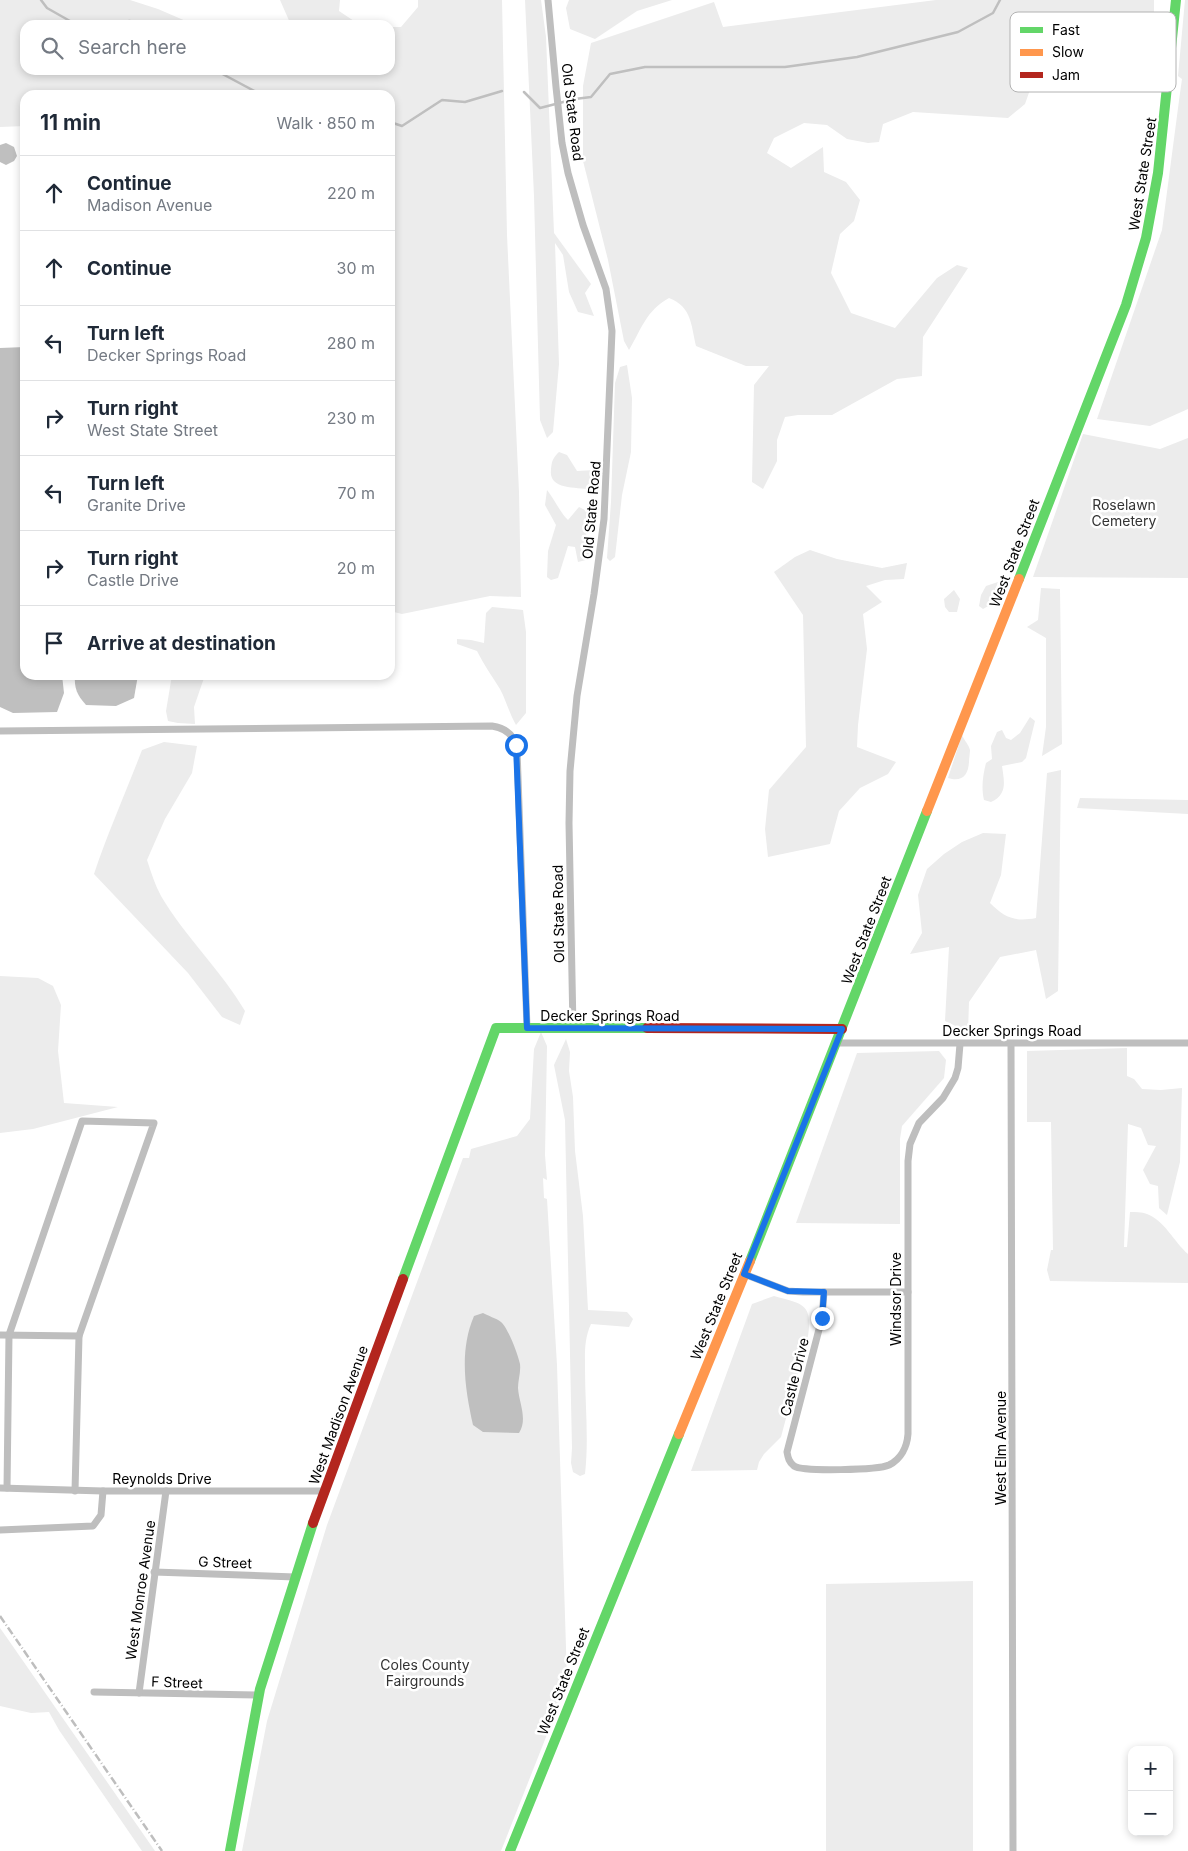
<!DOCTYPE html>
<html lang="en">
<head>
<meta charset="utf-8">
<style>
	body { margin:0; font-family:Inter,sans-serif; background:#f2f2f3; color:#1f2937 }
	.controls { position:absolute; right:15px; bottom:15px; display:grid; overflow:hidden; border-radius:10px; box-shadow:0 2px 8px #0003 }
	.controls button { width:45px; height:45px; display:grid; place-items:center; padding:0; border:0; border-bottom:1px solid #e0e1e3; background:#fff; color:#1f2937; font:25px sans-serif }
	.stop { position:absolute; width:15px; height:15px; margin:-11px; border:4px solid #1a73e8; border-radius:50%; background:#fff }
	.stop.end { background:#1a73e8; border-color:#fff; box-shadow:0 1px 5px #0008 }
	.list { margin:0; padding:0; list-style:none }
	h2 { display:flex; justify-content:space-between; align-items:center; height:65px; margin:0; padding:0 20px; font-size:21px }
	h2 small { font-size:16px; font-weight:400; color:#747a83 }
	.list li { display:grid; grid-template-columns:32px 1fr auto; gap:15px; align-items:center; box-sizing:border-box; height:75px; padding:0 20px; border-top:1px solid #e0e1e3 }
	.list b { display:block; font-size:19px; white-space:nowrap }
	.list p { margin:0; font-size:16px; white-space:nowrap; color:#747a83 }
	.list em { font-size:16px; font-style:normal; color:#747a83 }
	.icon { flex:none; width:28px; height:28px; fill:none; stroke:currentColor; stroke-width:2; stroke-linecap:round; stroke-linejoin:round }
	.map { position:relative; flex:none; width:1188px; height:1851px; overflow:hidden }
	.search { position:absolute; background:#fff; box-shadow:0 2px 8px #0003; left:20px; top:20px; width:375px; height:55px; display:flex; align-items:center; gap:12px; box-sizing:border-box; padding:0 18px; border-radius:15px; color:#747a83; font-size:19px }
	.panel { position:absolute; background:#fff; box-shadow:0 2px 8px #0003; left:20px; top:90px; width:375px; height:590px; border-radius:15px }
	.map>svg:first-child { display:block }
</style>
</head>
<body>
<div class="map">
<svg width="1188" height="1851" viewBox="0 0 1188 1851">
	<rect width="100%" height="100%" fill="#fff"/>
	<g fill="#ececec">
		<path d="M0,0H130L158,9L195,25H25V70H390V27H401L418,7V0H502L507,235L519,492L521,597L490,596L402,614L390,611V95H25V126L0,127Z"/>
		<path d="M280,0H340L339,11L360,25H291Z"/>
		<path d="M525,0H541L546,37L554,233L591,284L585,293L594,316L578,312L569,292L563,255L555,243L559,364L553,432L547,438L540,420L534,196Z"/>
		<path d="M569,0H672L637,11L595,39L570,29L566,8Z"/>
		<path d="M936,0H1154V59L1070,60L1058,40L1034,62L1032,84L1025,104L1008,118L913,112L883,124L879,142L868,143L847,139L827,125L804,123L774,138L767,153L791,168L823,147L824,172L846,182L860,200L854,221L840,234L831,273L851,313L895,328L937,278L957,265L968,268L923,337L922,376L897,379L832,415H798L785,417L777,440V461L763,489L752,482L754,385L769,366H746L696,346C691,325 692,307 669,298C646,311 642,328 629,350L624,341L608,260L583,161V86L591,43L714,2L723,27Z"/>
		<path d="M1185,0H1188V409L1150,426L1097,419L1162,230L1180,93L1182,79L1178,76Z"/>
		<path d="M627,365L632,398L631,452L622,495L615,557L610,561L607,558L611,502L615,383L620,367Z"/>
		<path d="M1083,434L1160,449L1188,438V578L1033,577Z"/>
		<path d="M559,452L567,455L577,471L595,470L597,480L590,490C577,486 548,491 551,469C552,460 553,458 559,452Z"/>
		<path d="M547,490C555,500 559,511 568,520L579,507L591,513C590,520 586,531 586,538C587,544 591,548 591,554L586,560L578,562L575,547L568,546L558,578L551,580L547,577L548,551L556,525L545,505Z"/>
		<path d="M810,550L837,559L882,568L907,563L904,579L885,580L866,586L882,602L863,614L867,649L858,725L857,747L896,762L888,774L860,788L839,811L830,844L768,857L765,829L769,790L806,747L803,615L774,572L795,557Z"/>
		<path d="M998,582L990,605L983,609L979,606L981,595L986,586Z"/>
		<path d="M1041,588L1060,589L1062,744L1042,756L1046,727V638L1027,627L1038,620Z"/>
		<path d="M954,590L960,599L957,612H949L945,607L944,599Z"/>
		<path d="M492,607L523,610L526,632V713L516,725C509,713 506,700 500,689C492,676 484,665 477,651L457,644V639L471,640L484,643L486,613Z"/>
		<path d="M172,675H205L194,707L195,724L178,723L168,721L166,711Z"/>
		<path d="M1030,717L1035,721L1026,758L1022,762L1002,766C1004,781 1008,794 991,802L984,800C981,787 983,775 986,763L992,759L991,746L997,732L1002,730L1006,738L1011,740L1020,733Z"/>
		<path d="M962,735C964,740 969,745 970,750C970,753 969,758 969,762C968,776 962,782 948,778Z"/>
		<path d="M164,742L197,746L192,773L165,819L147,860C151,872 155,885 161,896C185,937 221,970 245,1011L240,1025L222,1017L188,973L94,874C108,832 126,792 142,750Z"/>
		<path d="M1061,770L1058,991L1046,999L1036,950L1000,957L969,1002L968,1032L945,1021L949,947L910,954L922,933L918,895L927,869L944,854L962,842L983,833L1006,834L1001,875L990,903C1005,918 1015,922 1036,918L1047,773Z"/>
		<path d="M1080,798L1188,800V814L1077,808Z"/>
		<path d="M0,976L38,978L53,986L61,1005L58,1051L64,1103L118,1107L33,1129L0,1133Z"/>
		<path d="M541,1032L547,1046L545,1155L547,1180L543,1178L544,1198L547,1199L557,1365L567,1679L563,1681V1694L501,1851H242L267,1721L327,1525L463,1158H469L471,1149L517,1136L530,1119L534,1049Z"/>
		<path d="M566,1039L570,1052L569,1071L573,1097L575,1151L583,1216L588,1310L627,1312L633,1319L629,1327L591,1324C584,1339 585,1353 585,1369C585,1404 589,1439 585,1474L580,1476L573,1472L571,1463L572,1448L565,1120L554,1065Z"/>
		<path d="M1127,1048V1076L1134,1079L1142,1089L1161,1090L1182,1088L1180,1162L1167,1215L1159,1208L1158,1186L1150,1184L1143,1170L1156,1146L1148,1145L1141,1128L1128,1124L1124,1247H1127L1130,1212C1135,1212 1142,1212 1147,1214C1165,1221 1174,1242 1188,1254V1283L1050,1281L1047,1270L1051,1250H1053L1051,1122H1027V1051Z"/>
		<path d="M939,1051L946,1060L944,1078L902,1126L900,1139V1224L796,1223L857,1053Z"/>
		<path d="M774,1296C802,1304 813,1303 808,1336L781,1437L764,1454L759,1462L757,1470L691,1471L752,1304Z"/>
		<path d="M973,1581V1851H826V1584Z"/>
		<path d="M0,1628L5,1635L155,1851H142L59,1730L49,1712L31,1713L0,1706Z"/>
	</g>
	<g fill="#bfbfbf">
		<path d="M6,143L14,147L17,156L14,161L6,165L0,162V145Z"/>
		<path d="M25,347V675H62L64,693L57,712L13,713L0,707V348Z"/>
		<path d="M75,675H138L134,698L116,706L86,705C77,695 74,688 75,675Z"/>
		<path d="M483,1313C488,1316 496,1318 501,1322C508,1328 518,1354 520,1364C521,1372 518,1380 518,1388C519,1403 528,1419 519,1433L483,1432L473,1425C465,1389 459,1351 474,1316Z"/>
	</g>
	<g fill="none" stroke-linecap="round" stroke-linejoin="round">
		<g stroke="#bfbfbf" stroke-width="2.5">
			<path d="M41,0L47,8L77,25"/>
			<path d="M95,25L130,21L136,25"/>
			<path d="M215,70L262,95"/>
			<path d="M524,92L540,108L575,99L591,97L610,74L645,67H785L857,57L958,32L993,13L1000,0"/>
			<path d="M390,122L402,126L442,100L465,102L502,91"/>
		</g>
		<g stroke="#bebebe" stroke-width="7">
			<path d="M548,0L556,87L562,143L568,173L583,225L606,289L612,331L604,519L594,594L577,696L570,771L569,823L573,1028"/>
			<path d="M0,731L492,726C505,728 515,735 517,750L527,1028"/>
			<path d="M837,1043H1188"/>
			<path d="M1011,1044L1013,1851"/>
			<path d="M744,1274L788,1291L803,1292H908"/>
			<path d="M824,1292L822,1318L787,1452C788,1458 789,1462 794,1466C803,1472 878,1470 889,1465C901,1459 907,1447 908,1434V1161L910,1144L919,1123L943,1098L955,1078L958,1068L960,1044"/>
			<path d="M0,1335L79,1336"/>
			<path d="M0,1488L103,1491H324"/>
			<path d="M7,1488L9,1335L82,1121L154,1123L79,1336L75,1491"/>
			<path d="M0,1530L93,1526L101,1515L103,1491"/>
			<path d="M154,1572L295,1577"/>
			<path d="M94,1692L259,1695"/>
			<path d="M139,1693L166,1491"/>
		</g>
		<g stroke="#63d668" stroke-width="10">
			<path d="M1019,579L1126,305L1146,238L1158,173L1176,0"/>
			<path d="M750,1261L927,811"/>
			<path d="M403,1279L496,1028H647"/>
			<path d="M230,1851L260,1689L313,1523"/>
			<path d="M510,1851L679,1434"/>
		</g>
		<g stroke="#ff974d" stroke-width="10">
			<path d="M927,811L1019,579"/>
			<path d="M679,1434L750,1261"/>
		</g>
		<g stroke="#b3261e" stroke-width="10">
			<path d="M647,1028L842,1029"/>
			<path d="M313,1523L403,1279"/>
		</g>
		<path stroke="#bebebe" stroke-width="2.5" stroke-dasharray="8 2.5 1 2.5" stroke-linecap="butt" d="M0,1616L162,1851"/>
	</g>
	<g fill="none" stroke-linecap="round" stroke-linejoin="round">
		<path stroke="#1a73e8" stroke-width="6" d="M516,745L527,1028L842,1029L744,1274L788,1291L824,1292L822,1318"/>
	</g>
	<g text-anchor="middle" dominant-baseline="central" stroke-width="5" stroke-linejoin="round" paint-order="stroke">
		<g font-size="14" fill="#000" stroke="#fff">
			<text transform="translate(573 112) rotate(83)">Old State Road</text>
			<text transform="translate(1142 174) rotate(-81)">West State Street</text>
			<text transform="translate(591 510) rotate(-85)">Old State Road</text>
			<text transform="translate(1014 553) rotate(-69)">West State Street</text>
			<text transform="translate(558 914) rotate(-91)">Old State Road</text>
			<text transform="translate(866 930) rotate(-69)">West State Street</text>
			<text x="610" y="1015">Decker Springs Road</text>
			<text x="1012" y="1030">Decker Springs Road</text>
			<text transform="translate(895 1299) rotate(-90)">Windsor Drive</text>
			<text transform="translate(716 1306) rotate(-68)">West State Street</text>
			<text transform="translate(794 1377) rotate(-76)">Castle Drive</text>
			<text transform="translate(338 1415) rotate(-70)">West Madison Avenue</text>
			<text transform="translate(1000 1448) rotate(-90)">West Elm Avenue</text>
			<text x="162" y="1478">Reynolds Drive</text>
			<text transform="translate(225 1562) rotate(2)">G Street</text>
			<text transform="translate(140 1590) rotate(-82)">West Monroe Avenue</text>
			<text transform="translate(563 1681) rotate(-68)">West State Street</text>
			<text transform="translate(177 1682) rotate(2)">F Street</text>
		</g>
		<g font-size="14" fill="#333" stroke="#fff">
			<text x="1124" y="504">Roselawn<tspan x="1124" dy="16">Cemetery</tspan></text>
			<text x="425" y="1664">Coles County<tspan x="425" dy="16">Fairgrounds</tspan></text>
		</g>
	</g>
	<rect x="1010" y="12" width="166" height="80" rx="8" fill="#fff" stroke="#b2b2b2" stroke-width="1"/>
	<rect x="1020" y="27" width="23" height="6" fill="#63d668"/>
	<rect x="1020" y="49" width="23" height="7" fill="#ff974d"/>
	<rect x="1020" y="72" width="23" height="6" fill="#b3261e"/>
	<g font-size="14" fill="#000">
		<text x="1052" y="35">Fast</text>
		<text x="1052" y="57">Slow</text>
		<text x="1052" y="80">Jam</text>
	</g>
</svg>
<div class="controls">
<button>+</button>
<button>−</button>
</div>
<div class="stop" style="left:516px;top:745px"></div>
<div class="stop end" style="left:822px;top:1318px"></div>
<div class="search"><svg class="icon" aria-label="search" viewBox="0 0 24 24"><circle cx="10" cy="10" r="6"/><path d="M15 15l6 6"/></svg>Search here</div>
<section class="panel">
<h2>11 min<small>Walk · 850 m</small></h2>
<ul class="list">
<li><svg class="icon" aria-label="ahead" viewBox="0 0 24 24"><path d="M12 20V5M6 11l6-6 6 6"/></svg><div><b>Continue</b><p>Madison Avenue</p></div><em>220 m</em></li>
<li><svg class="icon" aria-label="ahead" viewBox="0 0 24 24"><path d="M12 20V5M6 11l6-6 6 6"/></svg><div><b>Continue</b></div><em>30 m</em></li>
<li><svg class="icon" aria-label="left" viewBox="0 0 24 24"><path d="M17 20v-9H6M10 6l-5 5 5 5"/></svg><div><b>Turn left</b><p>Decker Springs Road</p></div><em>280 m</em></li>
<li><svg class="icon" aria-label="right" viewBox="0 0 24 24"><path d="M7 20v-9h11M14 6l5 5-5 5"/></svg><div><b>Turn right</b><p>West State Street</p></div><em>230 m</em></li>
<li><svg class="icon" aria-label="left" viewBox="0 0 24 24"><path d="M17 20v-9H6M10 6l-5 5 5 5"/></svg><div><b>Turn left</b><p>Granite Drive</p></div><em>70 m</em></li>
<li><svg class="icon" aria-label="right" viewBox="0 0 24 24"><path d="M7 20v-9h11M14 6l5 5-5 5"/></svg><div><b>Turn right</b><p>Castle Drive</p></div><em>20 m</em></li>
<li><svg class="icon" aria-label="arrive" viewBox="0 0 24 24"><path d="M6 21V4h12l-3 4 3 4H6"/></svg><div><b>Arrive at destination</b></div></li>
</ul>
</section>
</div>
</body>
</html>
